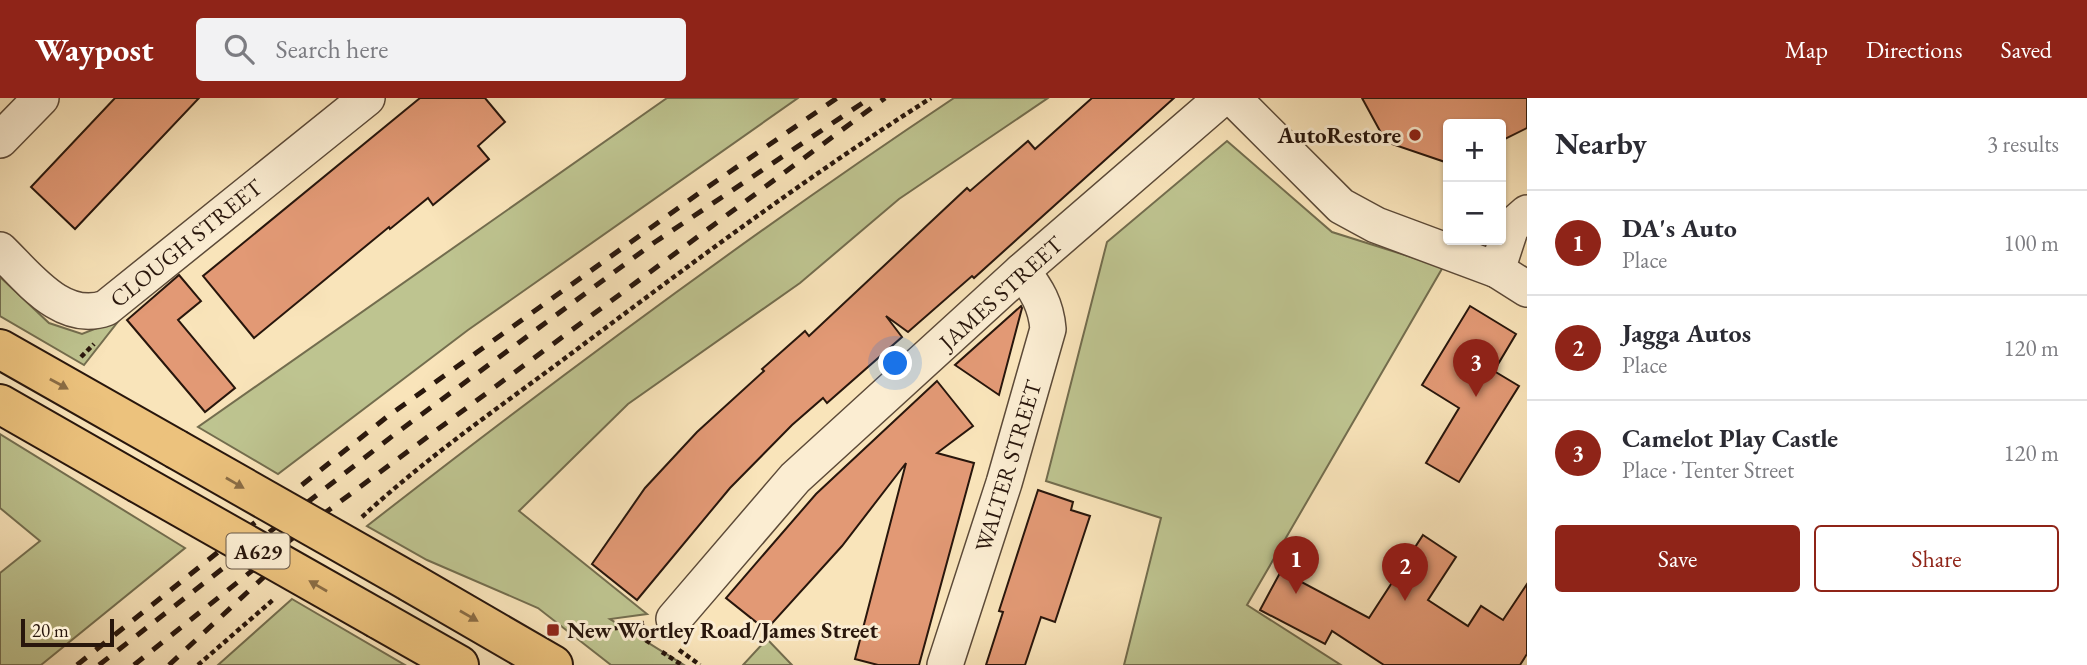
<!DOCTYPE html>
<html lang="en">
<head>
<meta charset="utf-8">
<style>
	body { margin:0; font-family:"EB Garamond",serif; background:#f2f2f3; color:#2b2b33 }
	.controls { position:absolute; right:21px; top:21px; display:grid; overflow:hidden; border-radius:7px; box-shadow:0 2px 5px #0004 }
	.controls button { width:63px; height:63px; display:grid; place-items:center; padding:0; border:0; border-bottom:2px solid #e1e1e2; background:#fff; color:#2b2b33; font:35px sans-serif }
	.scale { position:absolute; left:21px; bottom:18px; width:93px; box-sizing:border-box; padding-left:7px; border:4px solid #28160c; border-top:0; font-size:19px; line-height:24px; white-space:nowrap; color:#28160c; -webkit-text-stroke:5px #fbedd2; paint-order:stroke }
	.you { position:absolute; left:896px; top:266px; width:24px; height:24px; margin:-18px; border:5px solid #fff; border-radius:50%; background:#1a73e8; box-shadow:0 0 0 10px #1a73e833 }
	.badge { display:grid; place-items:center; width:46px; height:46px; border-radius:50%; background:#8f2418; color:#fff; font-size:23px; font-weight:700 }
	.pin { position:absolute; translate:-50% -58px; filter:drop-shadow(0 2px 4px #0008) }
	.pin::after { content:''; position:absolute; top:37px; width:24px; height:21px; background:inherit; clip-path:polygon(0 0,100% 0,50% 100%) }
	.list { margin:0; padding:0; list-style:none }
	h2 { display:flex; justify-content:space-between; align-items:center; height:91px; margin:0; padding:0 28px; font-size:30px }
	h2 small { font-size:23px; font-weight:400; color:#7c7c81 }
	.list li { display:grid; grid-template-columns:46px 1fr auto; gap:21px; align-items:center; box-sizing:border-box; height:105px; padding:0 28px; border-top:2px solid #e1e1e2 }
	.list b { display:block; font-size:26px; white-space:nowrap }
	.list p { margin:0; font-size:23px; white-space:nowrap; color:#7c7c81 }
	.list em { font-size:23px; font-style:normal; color:#7c7c81 }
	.actions { display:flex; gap:14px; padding:21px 28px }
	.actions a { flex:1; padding:16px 0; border:2px solid #8f2418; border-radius:7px; text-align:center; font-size:24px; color:#8f2418 }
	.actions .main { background:#8f2418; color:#fff }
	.icon { flex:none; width:38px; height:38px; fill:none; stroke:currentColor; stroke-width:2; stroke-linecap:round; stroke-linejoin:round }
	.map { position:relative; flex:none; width:1527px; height:567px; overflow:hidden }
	header { display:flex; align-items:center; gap:42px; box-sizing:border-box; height:98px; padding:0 35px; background:#8f2418; color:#fff }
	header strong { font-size:33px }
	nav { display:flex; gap:38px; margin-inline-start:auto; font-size:24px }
	.search { width:490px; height:63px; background:#f2f2f3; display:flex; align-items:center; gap:18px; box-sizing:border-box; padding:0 24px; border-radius:7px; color:#7c7c81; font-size:26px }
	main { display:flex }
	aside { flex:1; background:#fff }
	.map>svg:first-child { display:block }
</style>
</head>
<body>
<header>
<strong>Waypost</strong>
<div class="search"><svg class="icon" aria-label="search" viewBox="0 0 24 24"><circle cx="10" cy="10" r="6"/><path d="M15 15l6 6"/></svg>Search here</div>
<nav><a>Map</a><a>Directions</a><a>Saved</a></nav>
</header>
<main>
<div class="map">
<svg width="1527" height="567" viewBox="0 0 1527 567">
	<rect width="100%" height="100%" fill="#f9e4ba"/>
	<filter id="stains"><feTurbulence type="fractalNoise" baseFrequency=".00286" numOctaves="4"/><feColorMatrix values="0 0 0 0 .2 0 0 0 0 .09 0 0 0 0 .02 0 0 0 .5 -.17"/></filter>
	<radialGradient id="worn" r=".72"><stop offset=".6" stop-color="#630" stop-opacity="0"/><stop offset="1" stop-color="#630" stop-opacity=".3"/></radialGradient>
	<g fill="#bec490" stroke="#736d4e" stroke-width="2">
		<path d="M667,0H798L468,232L278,376L198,329Z"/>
		<path d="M954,0H1048L899,101L800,185L628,306L519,413L647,516L610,521L684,567H611L538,510L427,462L367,428C558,279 753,134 954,0Z"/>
		<path d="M1227,43L1332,134L1443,169L1247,507L1341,567H1124L1161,420L1046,383L1107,144Z"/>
		<path d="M0,179L49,225L82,236L120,221L84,267L0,218Z"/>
		<path d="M0,336L185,450L41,567H0V475L40,443L0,410Z"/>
		<path d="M292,501L405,567H218Z"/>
		<path d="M767,541L792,567H743Z"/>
	</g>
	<g fill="#e29975" stroke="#28160c" stroke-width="2">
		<path d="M115,0H199L75,131L31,89Z"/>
		<path d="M420,0H485L505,24L478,48L489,61L433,107L428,100L390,131L389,129L254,240L203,178Z"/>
		<path d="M1092,0H1174L974,180L972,178L908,234L886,218L902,239L827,305L823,300L792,327L730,390L637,502L592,466L645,390L697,334L764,273L762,271L805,233L809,238L967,90L970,93L1028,43L1035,51Z"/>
		<path d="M1362,0H1527V30L1501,43V26H1448V65L1386,44Z"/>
		<path d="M179,177L201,203L178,222L235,290L205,314L127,222Z"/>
		<path d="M1021,208L1022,210L999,297L955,267Z"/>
		<path d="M1470,208L1516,236L1494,273L1519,288L1459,384L1426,365L1459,310L1422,287Z"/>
		<path d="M937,283L973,328L937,355L974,365L919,567H878L855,561L906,365L842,448L766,532L726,500L816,396Z"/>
		<path d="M1038,392L1073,404L1071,412L1090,418L1055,524L1041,519L1025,567H986L1003,514L999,513Z"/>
		<path d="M1423,437L1456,459L1428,502L1468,528L1481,508L1503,522L1527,486V556L1520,567H1384L1332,533L1325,546L1260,512L1281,473L1369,520Z"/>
	</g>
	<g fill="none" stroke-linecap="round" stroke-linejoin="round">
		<defs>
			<g id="minor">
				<path d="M1233,0L1341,108L1376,127L1497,172L1527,191"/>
				<path d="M0,42L41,0"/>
				<path d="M0,152C28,179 62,226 106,210L367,0"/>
				<path d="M1497,172L1511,129L1527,115"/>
				<path d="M674,521L795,380L1022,173L1222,0"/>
				<path d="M945,567L1004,385L1048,231C1046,207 1037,192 1022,173"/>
			</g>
			<g id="major">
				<path d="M0,251L176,351"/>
				<path d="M0,306L138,385"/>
				<path d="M410,484L553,567"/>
				<path d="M378,521L459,567"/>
			</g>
		</defs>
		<use href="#minor" stroke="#5c4a38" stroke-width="38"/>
		<use href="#major" stroke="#28160c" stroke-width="42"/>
		<g stroke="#28160c" stroke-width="4.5" stroke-dasharray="5 3.5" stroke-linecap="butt">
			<path d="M81,259L94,246"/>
			<path d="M362,419C428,358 504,306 576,252C692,165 808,78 931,0"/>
			<path d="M625,528L650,545"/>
			<path d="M573,538L644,525"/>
			<path d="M679,552L700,567"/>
			<path d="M662,554L682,567"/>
			<path d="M198,567L274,501"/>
		</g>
		<use href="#minor" stroke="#fbedd2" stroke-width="35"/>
		<use href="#major" stroke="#ecc27d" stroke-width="38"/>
		<g stroke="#28160c" stroke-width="5" stroke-dasharray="12 12" stroke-linecap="butt">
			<path d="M77,567L388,318L702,93L837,0"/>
			<path d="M99,567L395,336L655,144L870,0"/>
			<path d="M134,567L318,420L885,0"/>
			<path d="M169,567L294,451"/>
		</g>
		<defs>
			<g id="major-bridge">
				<path d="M176,351L410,484"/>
				<path d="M138,385L378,521"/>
			</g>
		</defs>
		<use href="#major-bridge" stroke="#28160c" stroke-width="42" stroke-linecap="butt"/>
		<use href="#major-bridge" stroke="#ecc27d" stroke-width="38"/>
	</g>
	<defs><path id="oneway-solid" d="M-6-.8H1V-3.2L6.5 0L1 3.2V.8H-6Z" transform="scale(1.75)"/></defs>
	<g fill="#8a6c44">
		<use href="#oneway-solid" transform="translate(59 286) rotate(29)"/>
		<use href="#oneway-solid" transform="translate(235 385) rotate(30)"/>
		<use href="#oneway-solid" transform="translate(318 488) rotate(-150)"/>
		<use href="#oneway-solid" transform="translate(469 518) rotate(30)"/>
	</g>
	<g fill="#8f2418" stroke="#fbedd2" stroke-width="2.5">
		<circle cx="1415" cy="37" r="7"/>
		<rect x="546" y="525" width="14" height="14" rx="3.5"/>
	</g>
	<g text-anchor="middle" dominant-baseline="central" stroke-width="6" stroke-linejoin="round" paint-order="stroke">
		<rect fill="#fbedd2" stroke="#675647" stroke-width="2" x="226.5" y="435.5" width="63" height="35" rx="5"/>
		<g font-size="21" font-weight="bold" fill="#28160c">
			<text x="258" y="453">A629</text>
		</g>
		<g font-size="23" font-weight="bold" fill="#28160c" stroke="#fbedd2" text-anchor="end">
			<text x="1401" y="37">AutoRestore</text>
			<text x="567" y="532" text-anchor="start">New Wortley Road/James Street</text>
		</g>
		<g font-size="23" fill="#28160c" stroke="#fbedd2">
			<text transform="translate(186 145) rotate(-39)">CLOUGH STREET</text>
			<text transform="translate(1001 195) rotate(-42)">JAMES STREET</text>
			<text transform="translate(1008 368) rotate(-73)">WALTER STREET</text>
		</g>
	</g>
	<rect width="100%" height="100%" filter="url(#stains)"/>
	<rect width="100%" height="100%" fill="url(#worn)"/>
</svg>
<div class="controls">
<button>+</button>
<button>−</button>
</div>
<div class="scale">20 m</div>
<div class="you"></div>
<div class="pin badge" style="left:1296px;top:496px">1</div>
<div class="pin badge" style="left:1405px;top:503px">2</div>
<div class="pin badge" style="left:1476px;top:299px">3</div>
</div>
<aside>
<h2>Nearby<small>3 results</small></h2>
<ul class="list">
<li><span class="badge">1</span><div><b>DA's Auto</b><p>Place</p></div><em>100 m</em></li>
<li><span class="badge">2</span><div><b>Jagga Autos</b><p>Place</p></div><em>120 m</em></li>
<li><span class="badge">3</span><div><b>Camelot Play Castle</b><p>Place · Tenter Street</p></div><em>120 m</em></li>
</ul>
<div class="actions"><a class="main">Save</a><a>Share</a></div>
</aside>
</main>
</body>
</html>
